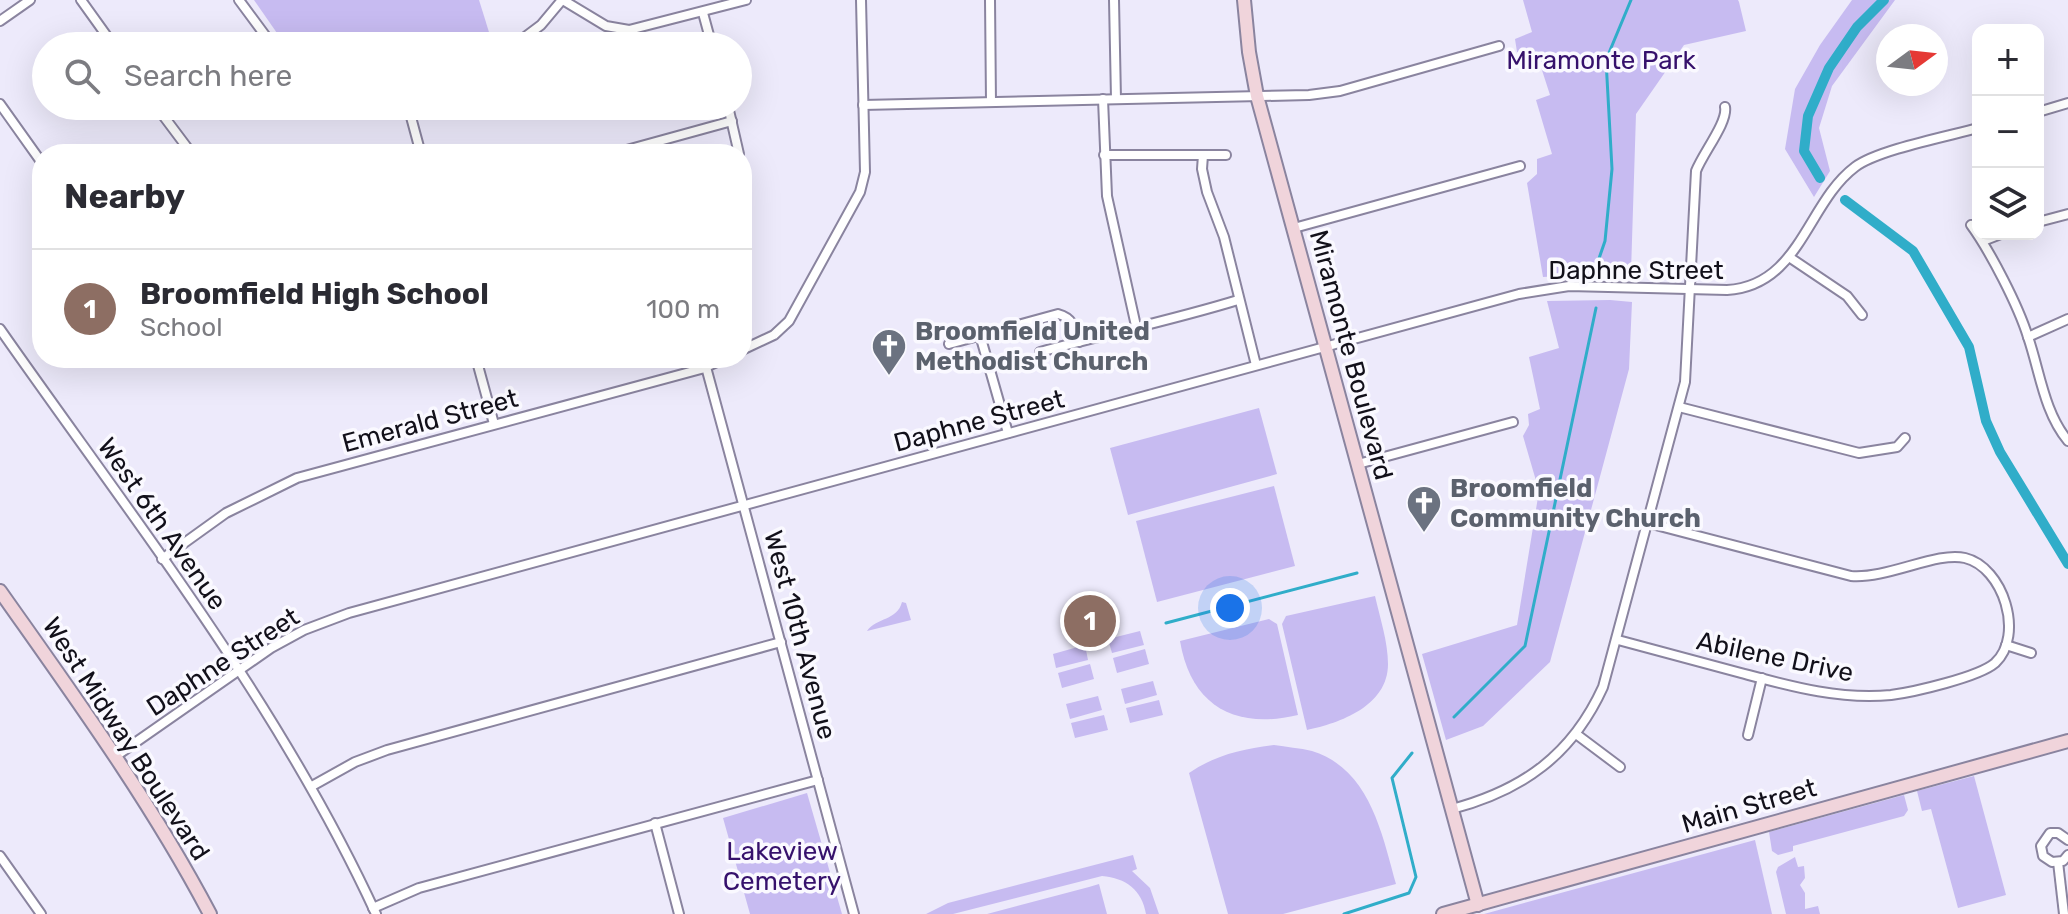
<!DOCTYPE html>
<html lang="en">
<head>
<meta charset="utf-8">
<style>
	body { margin:0; font-family:Rubik,sans-serif; background:#f7f7f7; color:#2b2b33 }
	.controls { position:absolute; right:24px; top:24px; display:grid; overflow:hidden; border-radius:16px; box-shadow:0 8px 32px #0002 }
	.controls button { width:72px; height:72px; display:grid; place-items:center; padding:0; border:0; border-bottom:2px solid #e1e1e2; background:#fff; color:#2b2b33; font:40px sans-serif }
	.compass { position:absolute; left:1876px; top:24px; width:72px; height:72px; border-radius:50%; background:#fff; box-shadow:0 8px 32px #0002; rotate:75deg }
	.you { position:absolute; left:1230px; top:608px; width:28px; height:28px; margin:-20px; border:6px solid #fff; border-radius:50%; background:#1a73e8; box-shadow:0 0 0 12px #1a73e833 }
	.badge { display:grid; place-items:center; width:52px; height:52px; border-radius:50%; background:#0f766e; color:#fff; font-size:26px; font-weight:700 }
	.pin { position:absolute; translate:-50% -50%; border:4px solid #fff; box-shadow:0 2px 8px #0006 }
	.list { margin:0; padding:0; list-style:none }
	h2 { display:flex; justify-content:space-between; align-items:center; height:104px; margin:0; padding:0 32px; font-size:34px }
	h2 small { font-size:26px; font-weight:400; color:#7c7c81 }
	.list li { display:grid; grid-template-columns:52px 1fr auto; gap:24px; align-items:center; box-sizing:border-box; height:120px; padding:0 32px; border-top:2px solid #e1e1e2 }
	.list b { display:block; font-size:30px; white-space:nowrap }
	.list p { margin:0; font-size:26px; white-space:nowrap; color:#7c7c81 }
	.list em { font-size:26px; font-style:normal; color:#7c7c81 }
	.icon { flex:none; width:44px; height:44px; fill:none; stroke:currentColor; stroke-width:2; stroke-linecap:round; stroke-linejoin:round }
	.map { position:relative; flex:none; width:2068px; height:914px; overflow:hidden }
	.search { position:absolute; background:#fff; box-shadow:0 8px 32px #0002; left:32px; top:32px; width:720px; height:88px; display:flex; align-items:center; gap:20px; box-sizing:border-box; padding:0 28px; border-radius:44px; color:#7c7c81; font-size:30px }
	.panel { position:absolute; background:#fff; box-shadow:0 8px 32px #0002; left:32px; top:144px; width:720px; height:224px; border-radius:32px }
	.map>svg:first-child { display:block }
</style>
</head>
<body>
<div class="map">
<svg width="2068" height="914" viewBox="0 0 2068 914">
	<rect width="100%" height="100%" fill="#edeafb"/>
	<g fill="#c7bbf1">
		<path d="M254,0H479L493,45L286,46Z"/>
		<path d="M1523,0H1738L1739,2L1746,31L1684,45L1636,114L1631,272L1543,277L1527,183L1537,174V159L1552,154L1536,100L1550,95L1540,64L1517,52L1515,39L1532,32Z"/>
		<path d="M1852,0H1895L1832,86L1819,128L1830,171L1814,197L1785,149L1795,89L1820,45Z"/>
		<path d="M1610,300L1632,302L1629,369L1550,662L1483,726L1446,740L1422,654L1517,625L1539,491L1523,436L1529,425L1528,414L1540,409L1529,357L1559,348L1547,301Z"/>
		<path d="M1259,408L1277,474L1128,515L1110,448Z"/>
		<path d="M1274,486L1295,566L1157,602L1136,521Z"/>
		<path d="M1375,596C1380,618 1388,642 1388,664C1388,706 1340,723 1307,730L1282,624L1286,616Z"/>
		<path d="M902,602L906,603L911,620L867,631C877,617 897,621 902,602Z"/>
		<path d="M1269,619L1277,624L1298,715C1235,730 1191,706 1180,641Z"/>
		<path d="M1140,631L1144,645L1112,653L1108,639Z"/>
		<path d="M1085,645L1088,660L1056,668L1053,654Z"/>
		<path d="M1145,649L1149,664L1117,673L1113,658Z"/>
		<path d="M1090,664L1094,679L1062,688L1058,673Z"/>
		<path d="M1153,681L1157,695L1125,704L1121,689Z"/>
		<path d="M1098,696L1102,710L1070,719L1066,704Z"/>
		<path d="M1159,700L1163,715L1130,723L1126,708Z"/>
		<path d="M1104,715L1108,730L1075,738L1071,723Z"/>
		<path d="M1274,745C1286,747 1300,748 1312,751C1370,769 1382,834 1396,884L1283,914H1228L1189,773C1215,755 1243,749 1274,745Z"/>
		<path d="M1974,776L2006,895L1958,908L1931,809L1922,811L1917,791Z"/>
		<path d="M807,793L842,914H750L723,818Z"/>
		<path d="M1904,795L1908,810L1904,816L1793,846V851L1778,855L1772,851L1769,832Z"/>
		<path d="M1755,840L1772,914H1484Z"/>
		<path d="M1133,855L1137,869L1132,871L1150,888L1159,914H1146C1142,890 1126,878 1102,876L953,914H926L948,903Z"/>
		<path d="M1795,857L1798,867L1804,866L1805,878L1800,885L1805,893V909L1818,906L1820,914H1786L1776,872L1778,867Z"/>
		<path d="M1099,884L1107,914H987L1089,887Z"/>
	</g>
	<g fill="none" stroke-linecap="round" stroke-linejoin="round">
		<g stroke="#30adc9" stroke-width="3">
			<path d="M1594,273L1605,241L1612,169L1606,60L1631,0"/>
			<path d="M1166,623L1357,573"/>
			<path d="M1454,717L1525,646L1596,308"/>
			<path d="M1344,914L1409,893L1416,877L1392,778L1412,753"/>
		</g>
		<g stroke="#30adc9" stroke-width="10">
			<path d="M1820,178L1804,151L1808,116L1829,68L1857,27L1884,0"/>
			<path d="M1845,200L1913,251L1969,347L1986,421L2000,452L2068,564"/>
		</g>
		<defs>
			<g id="street">
				<path d="M81,0L114,46"/>
				<path d="M239,0L273,46"/>
				<path d="M563,0L606,26L629,30L746,0"/>
				<path d="M990,0L991,102"/>
				<path d="M1114,0L1116,99"/>
				<path d="M703,13L712,46"/>
				<path d="M0,21L30,0"/>
				<path d="M513,46L541,25L562,0"/>
				<path d="M1103,99L1107,196L1136,326"/>
				<path d="M0,104L42,163"/>
				<path d="M863,105L1309,95L1340,91L1499,46"/>
				<path d="M156,106L192,154"/>
				<path d="M408,106L421,154"/>
				<path d="M728,106L739,154"/>
				<path d="M2038,112L2068,103"/>
				<path d="M612,154L732,121"/>
				<path d="M1104,155H1226"/>
				<path d="M1203,155L1202,169L1207,192L1224,237L1256,365"/>
				<path d="M2038,222L2068,214"/>
				<path d="M1971,225C1990,251 2018,305 2028,337C2040,372 2044,412 2068,441"/>
				<path d="M1294,228L1520,166"/>
				<path d="M1983,241L2001,234"/>
				<path d="M1789,257L1847,296L1862,315"/>
				<path d="M0,329C133,519 279,703 376,914"/>
				<path d="M980,335L1008,433"/>
				<path d="M2028,337L2068,319"/>
				<path d="M949,344L1058,314C1073,318 1075,328 1079,342"/>
				<path d="M742,350L774,335L789,321L860,192L865,172L861,0"/>
				<path d="M1040,352C1106,334 1173,320 1238,300"/>
				<path d="M476,358L494,424"/>
				<path d="M706,367L854,914"/>
				<path d="M1679,407L1859,453L1897,447L1905,438"/>
				<path d="M1358,464L1513,422"/>
				<path d="M162,559L226,513L297,478L701,369L726,358"/>
				<path d="M1618,640C1659,651 1700,662 1741,673C1790,686 1839,700 1891,695C1914,692 1979,677 1995,663C2025,635 2003,567 1965,558C1937,551 1888,579 1851,576L1648,523"/>
				<path d="M2006,645L2031,653"/>
				<path d="M1576,734L1620,767"/>
				<path d="M1748,735L1762,678"/>
				<path d="M116,756L271,648L304,630L349,613L1519,294L1569,286L1727,290C1800,286 1807,203 1855,167C1877,150 1949,136 1978,128"/>
				<path d="M312,786L355,762L387,750L781,642"/>
				<path d="M1452,809C1523,790 1572,755 1603,687L1685,382L1696,171C1703,153 1728,122 1725,107"/>
				<path d="M655,823L679,914"/>
				<path d="M2068,840L2058,833H2050L2041,846L2043,856L2052,862L2063,861L2068,855"/>
				<path d="M0,856L41,914"/>
				<path d="M2058,862L2064,914"/>
				<path d="M373,908L419,888L818,780"/>
			</g>
			<g id="secondary">
				<path d="M1244,0L1249,52L1257,96L1478,905"/>
				<path d="M0,591C74,696 150,800 210,914"/>
				<path d="M1443,914L2068,741"/>
			</g>
		</defs>
		<use href="#street" stroke="#8a849f" stroke-width="12"/>
		<use href="#secondary" stroke="#8a849f" stroke-width="16"/>
		<use href="#street" stroke="#fff" stroke-width="8"/>
		<use href="#secondary" stroke="#f0d4db" stroke-width="12"/>
	</g>
	<defs>
		<symbol id="church-pin" viewBox="-11 -11 22 30"><path d="M0 17L-7.5 6A9.5 9.5 0 1 1 7.5 6Z" fill="#6b7280" stroke="#faf9ff"/><path d="M-1.2-6h2.4v3.5h3.3v2.4h-3.3V6h-2.4V-.1h-3.3v-2.4h3.3Z" fill="#fff"/></symbol>
	</defs>
	<g fill-rule="evenodd">
		<use href="#church-pin" x="869" y="326" width="40" height="54"/>
		<use href="#church-pin" x="1404" y="483" width="40" height="54"/>
	</g>
	<g text-anchor="middle" dominant-baseline="central" stroke-width="7" stroke-linejoin="round" paint-order="stroke">
		<g font-size="26" fill="#36116c" stroke="#faf9ff">
			<text x="1601" y="60">Miramonte Park</text>
			<text x="782" y="851">Lakeview<tspan x="782" dy="30">Cemetery</tspan></text>
		</g>
		<g font-size="26" fill="#12101a" stroke="#faf9ff">
			<text x="1636" y="270">Daphne Street</text>
			<text transform="translate(1351 355) rotate(75)">Miramonte Boulevard</text>
			<text transform="translate(430 421) rotate(-15)">Emerald Street</text>
			<text transform="translate(979 421) rotate(-15)">Daphne Street</text>
			<text transform="translate(162 524) rotate(55)">West 6th Avenue</text>
			<text transform="translate(800 635) rotate(75)">West 10th Avenue</text>
			<text transform="translate(1775 657) rotate(12)">Abilene Drive</text>
			<text transform="translate(223 662) rotate(-33)">Daphne Street</text>
			<text transform="translate(126 739) rotate(57)">West Midway Boulevard</text>
			<text transform="translate(1749 806) rotate(-16)">Main Street</text>
		</g>
		<g font-size="26" font-weight="bold" fill="#5b616d" stroke="#faf9ff" text-anchor="start">
			<text x="915" y="331">Broomfield United<tspan x="915" dy="30">Methodist Church</tspan></text>
			<text x="1450" y="488">Broomfield<tspan x="1450" dy="30">Community Church</tspan></text>
		</g>
	</g>
</svg>
<div class="controls">
<button>+</button>
<button>−</button>
<button><svg class="icon" aria-label="layers" viewBox="0 0 24 24"><path d="M12 4l9 5-9 5-9-5zM3 14l9 5 9-5"/></svg></button>
</div>
<svg class="compass" viewBox="-18 -18 36 36"><path d="M0-13l5 13h-10z" fill="#e53935"/><path d="M0 13l5-13h-10z" fill="#7c7c81"/></svg>
<div class="you"></div>
<div class="pin badge" style="left:1090px;top:621px;background:#8d6e63">1</div>
<div class="search"><svg class="icon" aria-label="search" viewBox="0 0 24 24"><circle cx="10" cy="10" r="6"/><path d="M15 15l6 6"/></svg>Search here</div>
<section class="panel">
<h2>Nearby<small></small></h2>
<ul class="list">
<li><span class="badge" style="background:#8d6e63">1</span><div><b>Broomfield High School</b><p>School</p></div><em>100 m</em></li>
</ul>
</section>
</div>
</body>
</html>
